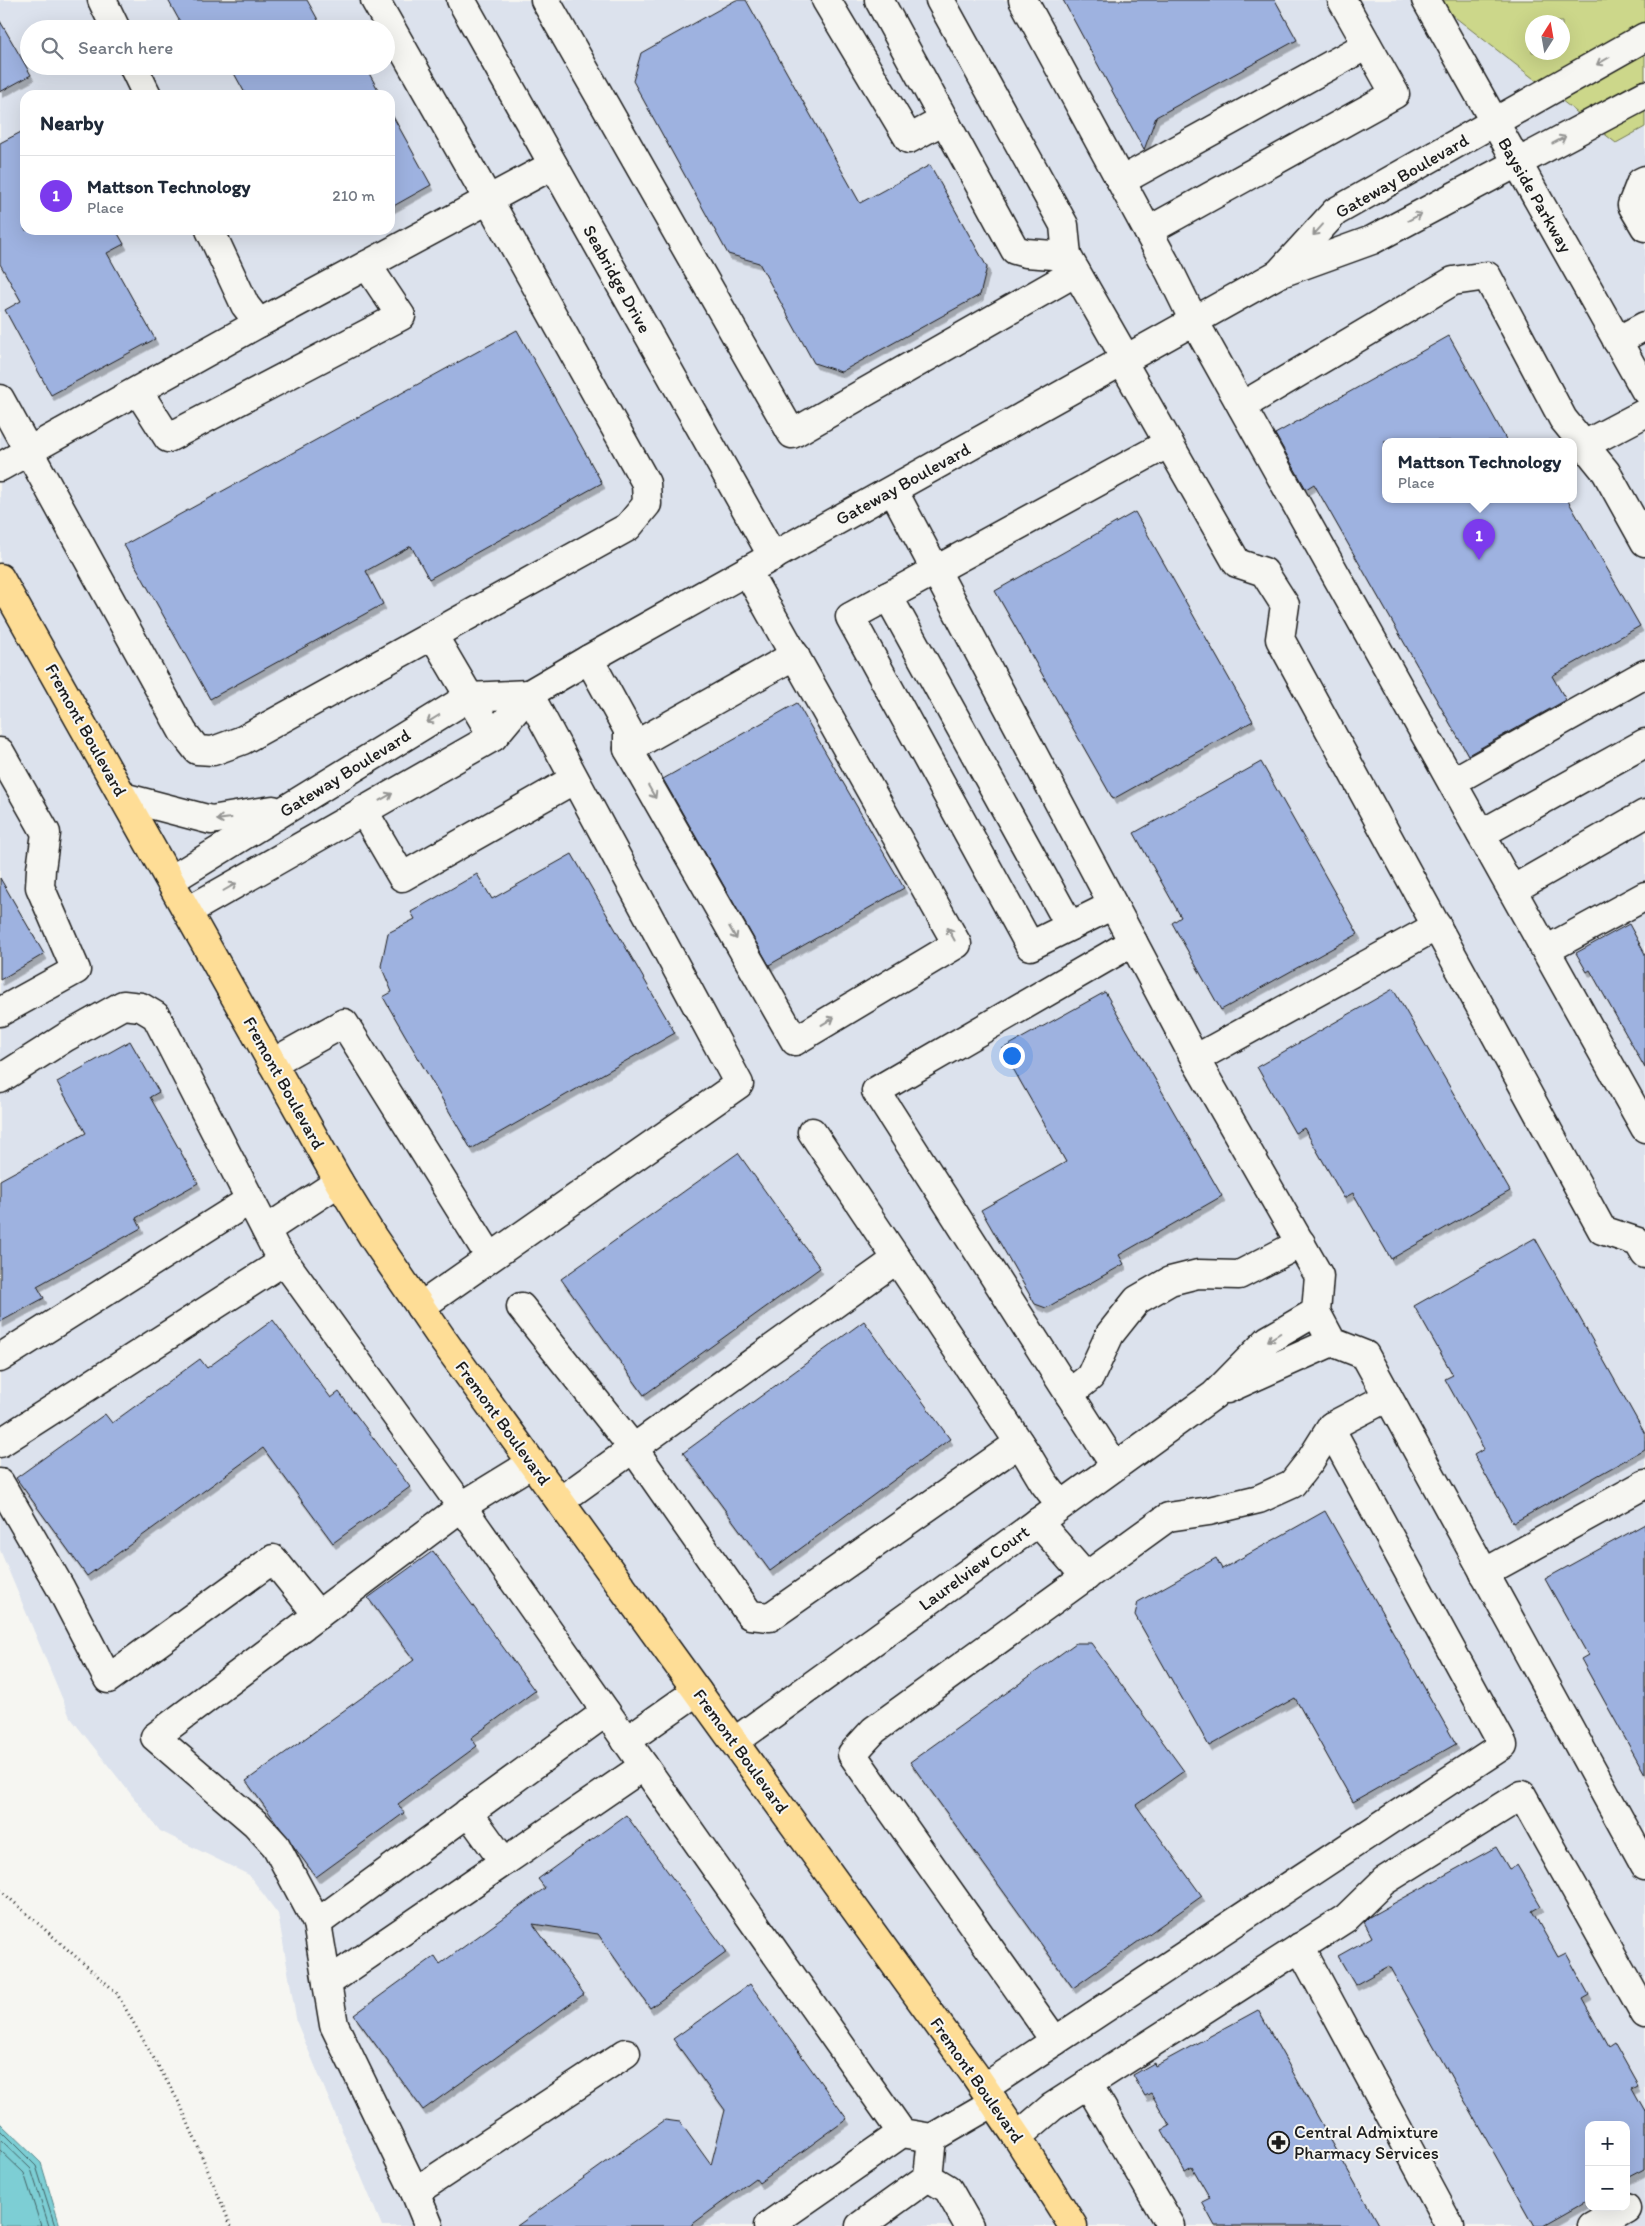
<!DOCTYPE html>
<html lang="en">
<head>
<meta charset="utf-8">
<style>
	body { margin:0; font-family:Itim,sans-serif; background:#f6f6f7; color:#1f2937 }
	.controls { position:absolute; right:15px; bottom:15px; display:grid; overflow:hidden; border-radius:10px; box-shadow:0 5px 20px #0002 }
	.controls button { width:45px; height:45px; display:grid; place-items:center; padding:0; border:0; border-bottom:1px solid #e0e1e3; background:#fff; color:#1f2937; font:25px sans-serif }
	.compass { position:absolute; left:1525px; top:15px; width:45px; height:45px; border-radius:50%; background:#fff; box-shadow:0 5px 20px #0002; rotate:11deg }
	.you { position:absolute; left:1011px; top:1055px; width:18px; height:18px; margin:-12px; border:4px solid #fff; border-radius:50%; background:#1a73e8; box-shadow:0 0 0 8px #1a73e833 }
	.badge { display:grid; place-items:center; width:32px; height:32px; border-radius:50%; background:#7c3aed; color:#fff; font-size:16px; font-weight:700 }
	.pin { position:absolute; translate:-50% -41px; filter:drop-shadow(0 1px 2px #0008) }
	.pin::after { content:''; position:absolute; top:26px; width:18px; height:15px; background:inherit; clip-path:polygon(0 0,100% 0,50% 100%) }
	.popup { position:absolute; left:1382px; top:438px; width:195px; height:65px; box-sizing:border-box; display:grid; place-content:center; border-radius:10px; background:#fff; filter:drop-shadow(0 1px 4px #0005); font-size:16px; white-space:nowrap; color:#747a83 }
	.popup b { font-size:19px; color:#1f2937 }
	.popup::after { content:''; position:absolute; left:50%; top:100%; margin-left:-10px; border:10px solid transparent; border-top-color:#fff }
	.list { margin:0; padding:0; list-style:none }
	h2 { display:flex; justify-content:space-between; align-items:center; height:65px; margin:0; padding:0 20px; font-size:21px }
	h2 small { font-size:16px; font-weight:400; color:#747a83 }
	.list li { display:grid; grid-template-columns:32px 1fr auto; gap:15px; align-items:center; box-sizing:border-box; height:80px; padding:0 20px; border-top:1px solid #e0e1e3 }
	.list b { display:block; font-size:19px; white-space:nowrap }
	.list p { margin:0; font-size:16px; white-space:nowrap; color:#747a83 }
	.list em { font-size:16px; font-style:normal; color:#747a83 }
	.icon { flex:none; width:28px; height:28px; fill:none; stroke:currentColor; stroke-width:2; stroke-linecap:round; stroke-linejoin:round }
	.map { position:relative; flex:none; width:1645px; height:2226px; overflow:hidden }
	.search { position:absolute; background:#fff; box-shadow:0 5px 20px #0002; left:20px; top:20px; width:375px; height:55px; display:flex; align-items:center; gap:12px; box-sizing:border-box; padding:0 18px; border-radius:28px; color:#747a83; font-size:19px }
	.panel { position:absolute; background:#fff; box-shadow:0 5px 20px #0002; left:20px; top:90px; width:375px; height:145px; border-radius:15px }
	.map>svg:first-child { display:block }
</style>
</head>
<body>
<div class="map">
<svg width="1645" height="2226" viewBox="0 0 1645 2226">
	<defs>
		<filter id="shadow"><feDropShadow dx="3" dy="5.5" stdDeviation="0" flood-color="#0004"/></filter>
	</defs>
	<rect width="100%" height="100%" fill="#f6f6f2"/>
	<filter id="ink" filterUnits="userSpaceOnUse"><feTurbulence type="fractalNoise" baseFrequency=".02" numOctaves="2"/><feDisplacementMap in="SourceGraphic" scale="10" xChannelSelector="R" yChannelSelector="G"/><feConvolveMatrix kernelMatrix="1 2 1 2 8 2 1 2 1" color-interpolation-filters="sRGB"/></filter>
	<g filter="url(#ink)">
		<path fill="#dce2ed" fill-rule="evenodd" d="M0,0H1645V2226H382L297,2023L278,1914L249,1875L160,1831L70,1717L0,1550ZM1532,22H1562V52H1532ZM29,29H386V66H29ZM25,95H390V230H25ZM1385,441H1573V499H1385ZM1589,2125H1626V2207H1589Z"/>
		<path fill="#ccd78a" stroke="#747a53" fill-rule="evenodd" d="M1433,0H1645V127L1616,143ZM1532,22H1562V52H1532Z"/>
		<path fill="#7dced4" stroke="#56878a" d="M0,2123L41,2163L60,2226H0Z"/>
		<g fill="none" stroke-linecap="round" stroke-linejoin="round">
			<g stroke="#436366" stroke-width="1">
				<path d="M0,2130L36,2166L55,2226"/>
				<path d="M0,2139L31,2169L49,2226"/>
				<path d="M0,2150L24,2173L41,2226"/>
			</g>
		</g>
		<g fill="#9eb2e0" stroke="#1c1c1c" filter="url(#shadow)">
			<path d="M168,0H307L323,29H184Z"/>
			<path d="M736,0H746L860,203L930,165L987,267L980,295L841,372L814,363L759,263L728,254L633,81L641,53Z"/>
			<path d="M1063,0H1275L1297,40L1156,117L1144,150Z"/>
			<path d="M0,21L31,75L0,92Z"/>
			<path d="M230,66H365L381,95H246Z"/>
			<path d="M390,111L431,185L390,208Z"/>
			<path d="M25,130V230H116L124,244L107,253L155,339L51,395L5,310L21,301L0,264V143Z"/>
			<path d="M517,330L602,483L429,579L411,546L366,571L383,604L210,699L124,545Z"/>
			<path d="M1449,336L1507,441H1385V499H1567L1640,626L1552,676L1566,700L1468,755L1314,484L1306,489L1275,434Z"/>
			<path d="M1135,512L1253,721L1113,799L995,591Z"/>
			<path d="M797,703L904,888L769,965L663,779Z"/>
			<path d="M1261,762L1358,934L1221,1010L1172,923L1181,917L1134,833Z"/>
			<path d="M572,854L675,1033L471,1149L383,997L392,992L381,966L388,933L415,919L411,912L477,874L492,899Z"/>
			<path d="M0,878L44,954L0,980Z"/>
			<path d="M1629,924L1645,954V1068L1590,970L1587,972L1576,953Z"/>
			<path d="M1393,989L1510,1191L1391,1259L1353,1193L1344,1198L1304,1128L1295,1133L1257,1067Z"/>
			<path d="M1105,992L1222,1196L1119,1255L1124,1264L1046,1308L1035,1304L981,1210L1066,1162L1002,1049Z"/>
			<path d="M130,1041L159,1092L150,1097L198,1183L136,1218L141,1228L37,1286L44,1298L0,1322V1180L86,1133L57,1082Z"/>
			<path d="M738,1153L820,1268L644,1395L561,1279Z"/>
			<path d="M1535,1238L1645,1434V1449L1513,1523L1474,1455L1484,1449L1445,1379L1453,1375L1414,1306Z"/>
			<path d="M273,1320L331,1398L339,1392L410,1487L333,1543L263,1448L87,1576L16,1478L105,1414L112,1423L200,1359L207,1368Z"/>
			<path d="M864,1321L950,1439L770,1571L683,1453Z"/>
			<path d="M1325,1511L1456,1744L1353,1802L1295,1698L1209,1746L1135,1615L1138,1602L1216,1558L1222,1569Z"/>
			<path d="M1645,1524V1774L1581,1659L1588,1655L1545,1579Z"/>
			<path d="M433,1551L535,1691L471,1738L477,1746L398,1804L404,1813L316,1877L246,1781L414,1660L368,1598Z"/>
			<path d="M1076,1643H1091L1184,1771L1136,1805L1202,1896L1073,1988L910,1762Z"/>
			<path d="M626,1815L727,1952L650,2008L598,1934L533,1924L584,1994L423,2110L354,2015L435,1956L440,1964L545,1888L538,1879Z"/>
			<path d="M1496,1847L1509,1869L1517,1865L1541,1906L1532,1911L1558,1957L1566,1953L1589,1995L1582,1999L1608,2046L1614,2042L1638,2085L1632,2088L1645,2111V2169L1626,2179V2125H1589V2200L1543,2226H1535L1389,1966L1355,1985L1338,1956L1372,1937L1364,1922L1369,1917Z"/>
			<path d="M750,1984L847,2119L759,2183L755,2178L690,2226H517L665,2120L680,2122L711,2165L725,2110L673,2039Z"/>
			<path d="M1258,2010L1379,2226H1215L1202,2202L1210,2198L1192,2167L1185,2171L1162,2130L1170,2126L1151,2093L1145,2096L1133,2075L1154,2063L1155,2066Z"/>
		</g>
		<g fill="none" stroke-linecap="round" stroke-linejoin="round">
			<defs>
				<g id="minor">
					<path d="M102,0L116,29"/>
					<path d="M461,0L773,557"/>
					<path d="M545,0L792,434L1076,272"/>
					<path d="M826,0L909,139L944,120"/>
					<path d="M879,0L1015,250L1026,253L1067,256"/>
					<path d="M940,0L1064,225L1067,256L1126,359"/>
					<path d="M1023,0L1170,272L1194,321L1645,1128"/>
					<path d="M1426,0L1645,390"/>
					<path d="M133,66L147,95"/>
					<path d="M1645,180L1641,182L1632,205L1645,227"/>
					<path d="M1121,181L1367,45"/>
					<path d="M1148,231L1395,94L1342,0"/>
					<path d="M1281,271L1335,212L1645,37"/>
					<path d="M259,323L553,165"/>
					<path d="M1617,341L1645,326"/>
					<path d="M1122,361L1237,563L1264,572L1285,605L1280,639L1602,1230L1638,1242L1645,1254"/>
					<path d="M138,391L168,438L401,316L367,265"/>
					<path d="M0,399L183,732L197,750L213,751L243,740L628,527L647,504L646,483L488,199L375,0"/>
					<path d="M1242,406L1453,281L1487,276L1563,419L1606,472L1645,542"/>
					<path d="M1584,445L1645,413"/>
					<path d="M0,467L259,323L245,305L210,230"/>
					<path d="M893,490L1195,1059L1319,1276L1316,1312L1332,1342L1365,1355L1645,1866"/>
					<path d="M888,596L1070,926"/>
					<path d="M433,635L493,737"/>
					<path d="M589,659L628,730V749L795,1041L957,944L747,571"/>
					<path d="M628,749L795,655"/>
					<path d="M0,752L46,833L41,869L40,887L76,970L0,1012"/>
					<path d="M1452,782L1645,674"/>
					<path d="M123,797L211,820L273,810"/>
					<path d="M363,810L402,877L573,780"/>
					<path d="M1481,834L1645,743"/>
					<path d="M171,880L469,697L529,694"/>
					<path d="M1512,890L1645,814"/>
					<path d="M1113,905L1030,946L850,617L1169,443"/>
					<path d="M188,911L493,737L529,694L589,659L1278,274L1372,240L1645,95"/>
					<path d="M1546,950L1645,896"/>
					<path d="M1195,1059L1437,926"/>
					<path d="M272,1063L344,1023L490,1257"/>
					<path d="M0,1079L66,1037L123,1005L141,1007L156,1016L275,1248L462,1507L902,2133"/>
					<path d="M812,1132L897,1259"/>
					<path d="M266,1230L339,1182"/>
					<path d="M420,1307L739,1084L529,694"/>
					<path d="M521,1307L633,1448L750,1615L770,1617L1019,1443"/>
					<path d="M0,1358L250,1200"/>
					<path d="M1227,1389L1332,1342"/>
					<path d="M1069,1394L1090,1377L1110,1334L1137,1300L1170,1281L1198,1274L1239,1275L1301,1243"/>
					<path d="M0,1443L284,1261"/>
					<path d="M1115,1466L876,1091L1133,942"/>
					<path d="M0,1483L60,1587L108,1679L273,1559L318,1615"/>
					<path d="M560,1501L897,1259L1026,1453L1044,1483L1061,1505"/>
					<path d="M1038,1522L1086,1577"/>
					<path d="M1484,1573L1645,1484"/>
					<path d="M626,1741L697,1691"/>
					<path d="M734,1742L1214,1395L1268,1340L1316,1312"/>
					<path d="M468,1812L504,1862"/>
					<path d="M317,1923L276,1846L256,1824L155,1737L467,1503L532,1463"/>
					<path d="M1300,1947L1450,2226"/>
					<path d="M327,1983L644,1766"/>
					<path d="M1055,2041L852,1754L874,1730L1168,1517L1209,1511L1259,1499L1292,1484L1310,1461L1332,1426L1388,1397"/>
					<path d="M1088,2084L1171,2226"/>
					<path d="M984,2088L1503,1745L1335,1437L1332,1426"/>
					<path d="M1017,2137L1052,2107L1346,1918L1384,1881L1522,1795L1645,2014"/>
					<path d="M928,2177L948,2189L969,2226"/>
					<path d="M415,2192L626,2053"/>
					<path d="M429,2226L415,2192L334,2025L317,1923L606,1712"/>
					<path d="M768,2226L902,2133L932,2138L994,2102"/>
					<path d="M860,2226L928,2177L932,2138"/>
					<path d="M1592,2226L1626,2207"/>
				</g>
				<path id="major" d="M0,578L339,1182L374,1239L443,1340L975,2075L1017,2137L1073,2226"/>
			</defs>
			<use href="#minor" stroke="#1c1c1c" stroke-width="31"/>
			<use href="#major" stroke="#1c1c1c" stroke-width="31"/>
			<path stroke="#1c1c1c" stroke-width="3" stroke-dasharray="1 4" stroke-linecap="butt" d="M0,1890L116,1992L181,2106L231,2226"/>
			<use href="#minor" stroke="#f6f6f2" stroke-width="28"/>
			<use href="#major" stroke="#fedd96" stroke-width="28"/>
		</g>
		<defs><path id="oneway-shaft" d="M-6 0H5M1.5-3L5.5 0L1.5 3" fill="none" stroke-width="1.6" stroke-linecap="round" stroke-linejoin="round" transform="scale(1.25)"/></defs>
		<g stroke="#949492">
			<use href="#oneway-shaft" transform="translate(1603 61) rotate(150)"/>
			<use href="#oneway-shaft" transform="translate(1559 140) rotate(-28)"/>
			<use href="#oneway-shaft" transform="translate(1415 217) rotate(-28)"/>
			<use href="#oneway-shaft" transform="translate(1318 230) rotate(132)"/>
			<use href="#oneway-shaft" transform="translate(433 719) rotate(148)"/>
			<use href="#oneway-shaft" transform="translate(652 792) rotate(60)"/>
			<use href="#oneway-shaft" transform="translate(386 797) rotate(-29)"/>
			<use href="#oneway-shaft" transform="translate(224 819) rotate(173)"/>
			<use href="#oneway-shaft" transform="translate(230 887) rotate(-30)"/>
			<use href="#oneway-shaft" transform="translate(733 933) rotate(60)"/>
			<use href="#oneway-shaft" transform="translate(951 934) rotate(-119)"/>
			<use href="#oneway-shaft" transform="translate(828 1021) rotate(-31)"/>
			<use href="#oneway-shaft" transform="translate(1274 1337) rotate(148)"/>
		</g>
	</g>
	<defs>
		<symbol id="pharmacy-ring" viewBox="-11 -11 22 22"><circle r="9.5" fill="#f6f6f2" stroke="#1c1c1c" stroke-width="1.5"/><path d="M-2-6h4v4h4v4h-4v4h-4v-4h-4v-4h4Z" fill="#1c1c1c"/></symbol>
	</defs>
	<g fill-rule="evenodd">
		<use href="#pharmacy-ring" x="1266" y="2130" width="25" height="25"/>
	</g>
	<g text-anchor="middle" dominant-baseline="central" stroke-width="4" stroke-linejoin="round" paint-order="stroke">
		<g font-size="18" fill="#1c1c1c" stroke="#f6f6f2">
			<text transform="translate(1402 176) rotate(-30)">Gateway Boulevard</text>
			<text transform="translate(1535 195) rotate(60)">Bayside Parkway</text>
			<text transform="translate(617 279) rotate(61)">Seabridge Drive</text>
			<text transform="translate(903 484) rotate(-29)">Gateway Boulevard</text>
			<text transform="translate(86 730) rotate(61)">Fremont Boulevard</text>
			<text transform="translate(345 773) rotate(-32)">Gateway Boulevard</text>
			<text transform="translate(284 1083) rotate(61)">Fremont Boulevard</text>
			<text transform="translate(503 1423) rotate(54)">Fremont Boulevard</text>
			<text transform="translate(974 1568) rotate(-36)">Laurelview Court</text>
			<text transform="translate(741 1751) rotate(54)">Fremont Boulevard</text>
			<text transform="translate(977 2080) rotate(55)">Fremont Boulevard</text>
		</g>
		<g font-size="18" fill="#1c1c1c" stroke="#f6f6f2" text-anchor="start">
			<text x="1294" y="2132">Central Admixture<tspan x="1294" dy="21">Pharmacy Services</tspan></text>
		</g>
	</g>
</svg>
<div class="controls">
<button>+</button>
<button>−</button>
</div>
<svg class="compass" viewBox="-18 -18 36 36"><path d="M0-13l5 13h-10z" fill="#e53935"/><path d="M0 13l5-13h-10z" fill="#747a83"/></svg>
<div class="you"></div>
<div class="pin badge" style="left:1479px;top:560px">1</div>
<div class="popup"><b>Mattson Technology</b>Place</div>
<div class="search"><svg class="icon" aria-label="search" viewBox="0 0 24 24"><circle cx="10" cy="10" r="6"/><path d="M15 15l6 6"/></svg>Search here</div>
<section class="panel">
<h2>Nearby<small></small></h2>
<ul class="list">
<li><span class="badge">1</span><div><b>Mattson Technology</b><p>Place</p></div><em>210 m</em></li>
</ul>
</section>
</div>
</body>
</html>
